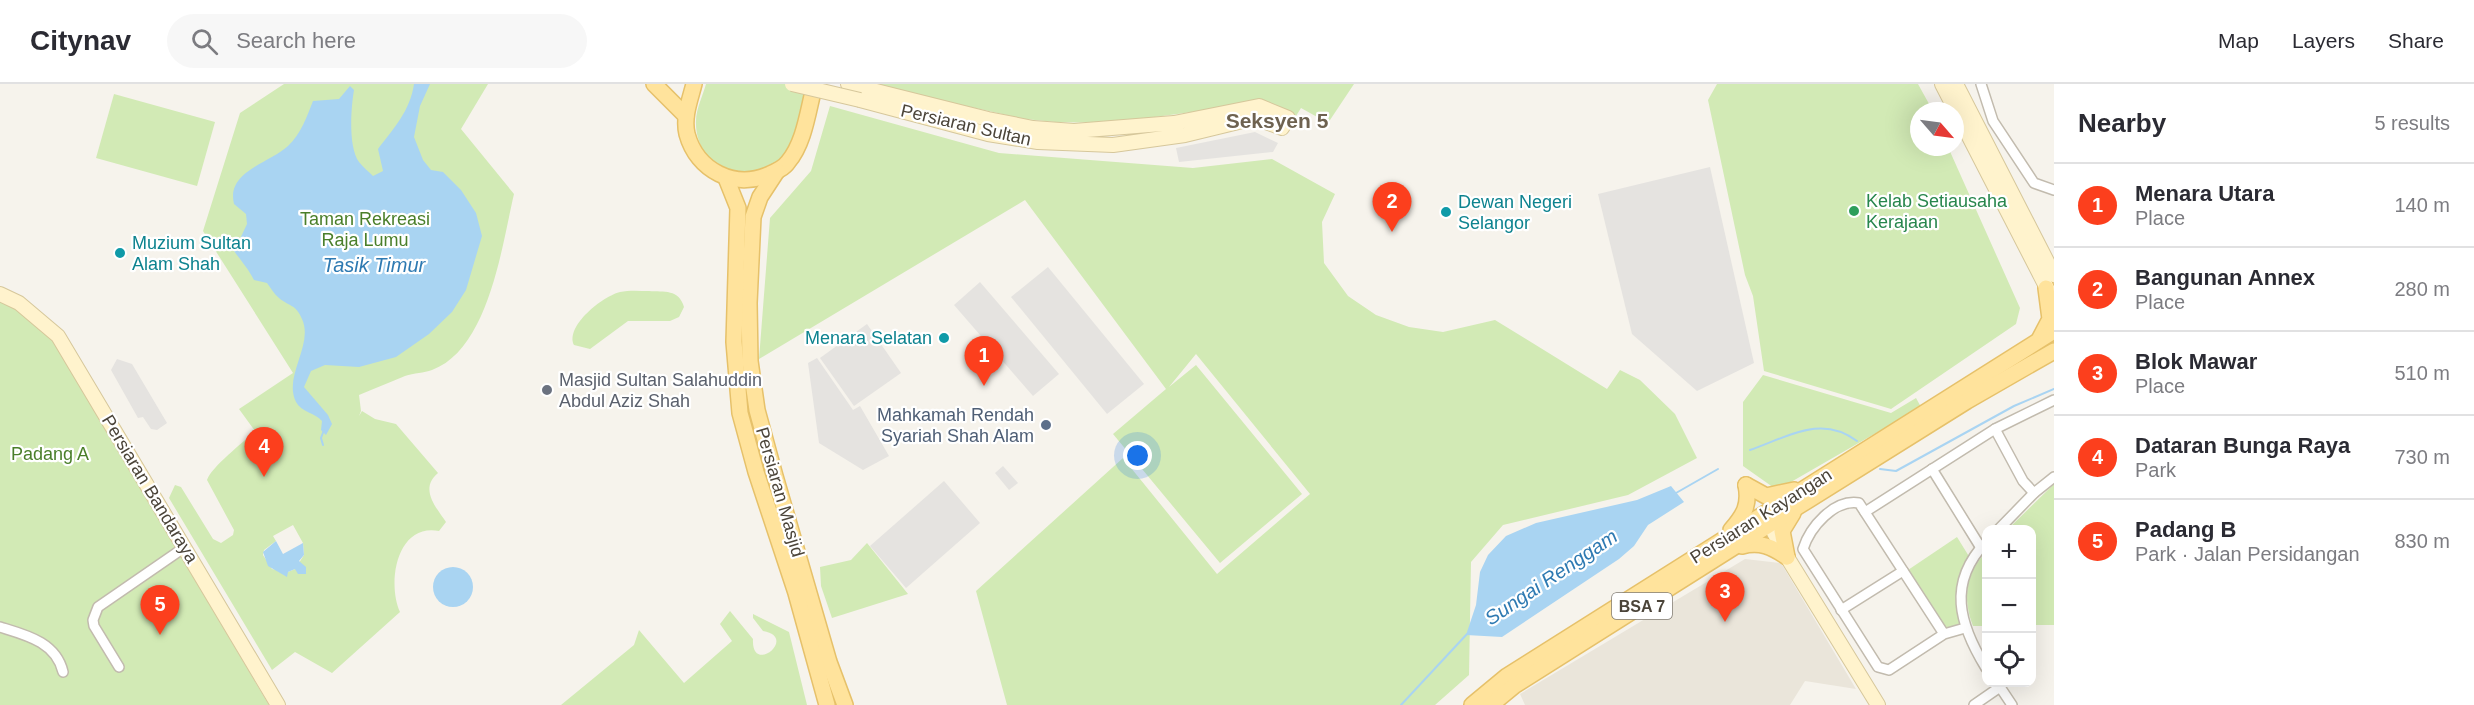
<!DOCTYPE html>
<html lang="en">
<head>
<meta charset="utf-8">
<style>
	body { margin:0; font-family:Helvetica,sans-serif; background:#f7f7f7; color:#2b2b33 }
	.controls { position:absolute; right:18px; bottom:18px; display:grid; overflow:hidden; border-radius:12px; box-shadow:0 6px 24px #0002 }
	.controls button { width:54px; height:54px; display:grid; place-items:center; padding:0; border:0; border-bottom:2px solid #e1e1e2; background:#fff; color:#2b2b33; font:30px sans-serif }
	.compass { position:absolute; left:1910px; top:18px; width:54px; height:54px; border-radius:50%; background:#fff; box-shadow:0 6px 24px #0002; rotate:118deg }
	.you { position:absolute; left:1138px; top:372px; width:21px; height:21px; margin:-15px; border:4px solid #fff; border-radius:50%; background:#1a73e8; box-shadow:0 0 0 9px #1a73e833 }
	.badge { display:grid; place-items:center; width:39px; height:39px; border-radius:50%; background:#fc3f1d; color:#fff; font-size:20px; font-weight:700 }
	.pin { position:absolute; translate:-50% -50px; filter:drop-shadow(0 2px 3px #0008) }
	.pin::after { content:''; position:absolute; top:32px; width:21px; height:18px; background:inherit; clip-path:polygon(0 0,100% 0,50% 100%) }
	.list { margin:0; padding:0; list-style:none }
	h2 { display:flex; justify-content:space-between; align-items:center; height:78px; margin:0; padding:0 24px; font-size:26px }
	h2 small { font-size:20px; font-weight:400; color:#7c7c81 }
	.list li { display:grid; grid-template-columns:39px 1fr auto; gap:18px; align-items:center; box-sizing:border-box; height:84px; padding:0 24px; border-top:2px solid #e1e1e2 }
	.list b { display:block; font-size:22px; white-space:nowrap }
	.list p { margin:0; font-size:20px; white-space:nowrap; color:#7c7c81 }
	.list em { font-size:20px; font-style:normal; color:#7c7c81 }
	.icon { flex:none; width:33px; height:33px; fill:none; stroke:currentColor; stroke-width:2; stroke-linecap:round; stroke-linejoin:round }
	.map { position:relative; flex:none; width:2054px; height:621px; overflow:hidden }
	header { display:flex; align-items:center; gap:36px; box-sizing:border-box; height:84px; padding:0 30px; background:#fff; border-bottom:2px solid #e1e1e2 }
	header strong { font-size:28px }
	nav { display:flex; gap:33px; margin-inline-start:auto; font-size:21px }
	.search { width:420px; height:54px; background:#f7f7f7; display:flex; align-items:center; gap:15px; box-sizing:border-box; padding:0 21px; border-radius:33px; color:#7c7c81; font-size:22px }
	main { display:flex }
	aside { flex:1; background:#fff }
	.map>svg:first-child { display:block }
</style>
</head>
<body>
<header>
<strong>Citynav</strong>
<div class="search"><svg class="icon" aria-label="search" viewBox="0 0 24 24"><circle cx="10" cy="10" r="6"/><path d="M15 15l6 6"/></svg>Search here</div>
<nav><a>Map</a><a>Layers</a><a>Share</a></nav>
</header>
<main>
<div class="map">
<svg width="2054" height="621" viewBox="0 0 2054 621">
	<rect width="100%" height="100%" fill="#f6f3ec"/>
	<path fill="#eae5da" d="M1745,475L1781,479L1856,605L1805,597L1790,621H1525L1520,610Z"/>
	<g fill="#d2eab5" fill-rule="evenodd">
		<path d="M284,0H488L461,45L514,110C502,161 489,265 432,286C424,289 414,289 405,292C390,298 374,305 359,311L361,327L359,332L362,327L375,335L396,340L438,389C419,405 436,423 446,438L439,447C396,439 387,500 400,528L332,589L295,568L272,586L169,414L175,401L181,403L213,455L221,459L233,451L234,446L207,396C212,382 243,359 255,347L239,325L293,289L203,147L240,29ZM293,441L303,459L304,471L295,485L288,488L272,485L263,471L264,466L276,457L273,452Z"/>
		<path d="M706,0H813L796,59L769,88C758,89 745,92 735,90C711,85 695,61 696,37C696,25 703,11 706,0Z"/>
		<path d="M867,0H1354L1328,39L1301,24L1296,32L1276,21L1265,18L1111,39L1055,38L1025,35Z"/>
		<path d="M1717,0H1918L1933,27H1919V63H1948L2020,224L2016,240L1891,325L1764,287L1753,212L1745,191L1708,16Z"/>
		<path d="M114,10L215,38L197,102L96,74Z"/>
		<path d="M830,22L999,69L1193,84L1272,75L1335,110L1322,138L1324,179L1348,212L1376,231L1409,243L1443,248L1495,236L1607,305L1620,286L1640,296L1675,330L1697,374L1628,411L1503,441L1471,478L1469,591L1435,621H1007L976,507L1123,374L1217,490L1310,410L1196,270L1169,303L1196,281L1302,410L1220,479L1113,350L1166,305L1025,116L759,275L770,134L811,87Z"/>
		<path d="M649,207C664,208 679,205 684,223L679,233L670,237H628L590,265L574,261C565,242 603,212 620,208C629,206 640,207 649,207Z"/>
		<path d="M0,217L12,220L50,252L269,621H0Z"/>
		<path d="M1763,291L1891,329L1916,314L1921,323L1777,406L1743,382V318Z"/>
		<path d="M2054,400V541H2032V446L2008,445Z"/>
		<path d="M1957,453L1970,474L1957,507L1960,542L1945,545L1908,486Z"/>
		<path d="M867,459L908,510L832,534L821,502L820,483L851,476Z"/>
		<path d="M1986,468V542H1973C1962,514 1966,489 1986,468Z"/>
		<path d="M730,527L753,555C751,592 799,553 763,547L753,534V530L789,548L807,621H561L634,561L639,546L684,599L732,557L720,540Z"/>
	</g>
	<g fill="#e5e3e0">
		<path d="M1255,48L1278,59L1273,68L1179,78L1176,64Z"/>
		<path d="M1710,83L1754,279L1697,307L1632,250L1598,110Z"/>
		<path d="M1048,183L1144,300L1107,330L1011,213Z"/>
		<path d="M980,198L1059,290L1033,312L954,221Z"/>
		<path d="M867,240L901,289L854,322L820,274Z"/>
		<path d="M817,274L853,326L860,322L889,372L863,386L819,359L808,279Z"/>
		<path d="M117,275L132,280L167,339L157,346L151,345L143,333L138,334L111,286Z"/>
		<path d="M1003,382L1018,399L1009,406L995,389Z"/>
		<path d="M944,397L980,439L906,504L870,462Z"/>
	</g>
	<g fill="#a9d4f2">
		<path d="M414,0H430L420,22L414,53L423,76L431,86L443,88L461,106L476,129L482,152L466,206L452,228L429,250L396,273L359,283L325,281L311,287L304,303L328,331L332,340L326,351L321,346L322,337C315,329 301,328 296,318C283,292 314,261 302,235C296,220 288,222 279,214C274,210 271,204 267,199L254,196C247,182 238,174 230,161L239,157L247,140L246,130L234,120C226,87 270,79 288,62C301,50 307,32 313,17L339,15L350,2L354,6C351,24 348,63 359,78C363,83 369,88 373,92L383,87L378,65C394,44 410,27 414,0Z"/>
		<path d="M1671,402L1684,418L1648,441L1634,462L1619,475L1502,553L1466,551L1476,521L1480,488L1488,471L1506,452L1536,439L1637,416Z"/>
		<path d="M276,457L283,470L303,459L304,471L299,477L306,483V490H298L295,485L288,488L287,493L268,482L263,468Z"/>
		<circle cx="453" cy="503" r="20"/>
	</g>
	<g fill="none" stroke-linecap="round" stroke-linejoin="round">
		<g stroke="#a9d4f2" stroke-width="2">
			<path d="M323,361L321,354L324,346"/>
			<path d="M1750,366C1788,353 1821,330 1857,357"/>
			<path d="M1880,385L1896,387L2014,322L2054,305"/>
			<path d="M1676,409L1718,385"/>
			<path d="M1401,621L1467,550"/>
		</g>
		<defs>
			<g id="street">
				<path d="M1981,0L1993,37L2034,99L2054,106"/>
				<path d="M1995,345L2023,397L2034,409"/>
				<path d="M1932,385L1981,464"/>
				<path d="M1865,428L1995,345L2054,316"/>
				<path d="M1998,446L2034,409L2054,393"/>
				<path d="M1986,458C1947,499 1959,540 1986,584"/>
				<path d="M1841,526L1903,487"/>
				<path d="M0,543C26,551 56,558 63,588"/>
				<path d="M1944,550L1859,419C1834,415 1810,443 1803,465L1878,583L1889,586L1944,550L1965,544"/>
				<path d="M119,583L94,542L93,536L98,523L185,463"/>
				<path d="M1998,600L2012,621"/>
				<path d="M1974,621L2000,603"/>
			</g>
			<g id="secondary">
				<path d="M848,0L988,35L1033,44L1074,47L1174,39L1259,22L1288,34L1282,44L1255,34L1185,51L1113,61L1038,58L988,50L860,16"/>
				<path d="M1942,0L2052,214"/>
				<path d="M1956,0L2054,191"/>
				<path d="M0,210L19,219L58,252L278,621"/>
				<path d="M1765,432L1787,473L1878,621"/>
			</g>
			<g id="primary">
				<path d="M654,0L686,32"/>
				<path d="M694,0C690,16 683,33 687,50C697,87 735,106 770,90C777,87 784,84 788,78C805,58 808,25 815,0"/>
				<path d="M777,87L760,113L753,133L749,219L750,277L757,326L775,392L829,578L845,621"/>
				<path d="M726,94L738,124L734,258L740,329L756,388L796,509L827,621"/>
				<path d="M2040,254L2050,235L2046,204"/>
				<path d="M1746,401L1766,412L1794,406"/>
				<path d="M1731,446C1744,431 1750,421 1746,401"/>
				<path d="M1742,462C1760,457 1772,463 1787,473"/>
				<path d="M1787,473L1782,447L1793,429"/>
				<path d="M1472,621L1507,592L2054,247"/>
				<path d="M1491,621L1514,602L1799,422L1967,317L2054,267"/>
			</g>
		</defs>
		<use href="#street" stroke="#c2bbae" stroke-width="12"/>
		<use href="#secondary" stroke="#d6c79b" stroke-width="16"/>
		<use href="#primary" stroke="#e6c16a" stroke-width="18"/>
		<use href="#street" stroke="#fff" stroke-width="9"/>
		<use href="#secondary" stroke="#fff3cd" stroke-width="14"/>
		<use href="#primary" stroke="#ffe39c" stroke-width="15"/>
		<defs>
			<path id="secondary-bridge" d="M792,0L860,16"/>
		</defs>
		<use href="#secondary-bridge" stroke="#d6c79b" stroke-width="16" stroke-linecap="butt"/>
		<use href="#secondary-bridge" stroke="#fff3cd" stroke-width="14"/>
	</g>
	<circle fill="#2e9e5b" stroke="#fff" stroke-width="2" cx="1854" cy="127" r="6"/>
	<g fill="#0f9aa8" stroke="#fff" stroke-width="2">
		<circle cx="1446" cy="128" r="6"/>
		<circle cx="120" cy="169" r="6"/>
		<circle cx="944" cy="254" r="6"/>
	</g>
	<circle fill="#6b7280" stroke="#fff" stroke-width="2" cx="547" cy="306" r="6"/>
	<circle fill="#5c6f8a" stroke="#fff" stroke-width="2" cx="1046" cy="341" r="6"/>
	<g text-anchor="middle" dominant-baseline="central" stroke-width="4.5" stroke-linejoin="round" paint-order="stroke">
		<rect fill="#fff" stroke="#817c74" stroke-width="1.5" x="1612" y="509" width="60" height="26" rx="4.5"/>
		<g font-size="16" font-weight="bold" fill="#4b4439">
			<text x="1642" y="522">BSA 7</text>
		</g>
		<g font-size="18" fill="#4b4439" stroke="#fff">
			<text transform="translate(966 41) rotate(13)">Persiaran Sultan</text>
			<text transform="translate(150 405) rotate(59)">Persiaran Bandaraya</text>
			<text transform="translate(780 408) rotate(74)">Persiaran Masjid</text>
			<text transform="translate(1761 432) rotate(-32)">Persiaran Kayangan</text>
		</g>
		<g font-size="18" fill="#27864d" stroke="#fff" text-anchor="start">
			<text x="1866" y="117">Kelab Setiausaha<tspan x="1866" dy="21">Kerajaan</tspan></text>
		</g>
		<g font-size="18" fill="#0d838f" stroke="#fff" text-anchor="start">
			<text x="1458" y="118">Dewan Negeri<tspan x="1458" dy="21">Selangor</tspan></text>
			<text x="132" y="159">Muzium Sultan<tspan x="132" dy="21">Alam Shah</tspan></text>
			<text x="932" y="254" text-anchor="end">Menara Selatan</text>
		</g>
		<g font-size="18" fill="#4a7f2a" stroke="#fff">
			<text x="365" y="135">Taman Rekreasi<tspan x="365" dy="21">Raja Lumu</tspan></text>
			<text x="50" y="370">Padang A</text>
		</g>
		<g font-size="18" fill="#5b616d" stroke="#fff" text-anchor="start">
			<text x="559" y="296">Masjid Sultan Salahuddin<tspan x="559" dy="21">Abdul Aziz Shah</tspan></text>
		</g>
		<g font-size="18" fill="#4e5e75" stroke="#fff" text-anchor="end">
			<text x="1034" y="331">Mahkamah Rendah<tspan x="1034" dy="21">Syariah Shah Alam</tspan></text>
		</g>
		<g font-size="20" font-style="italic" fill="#2e7ab2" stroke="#fff">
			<text x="374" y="181">Tasik Timur</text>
			<text transform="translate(1551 493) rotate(-34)">Sungai Renggam</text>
		</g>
		<g font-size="21" font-weight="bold" fill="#6e6250" stroke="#fff">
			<text x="1277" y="36">Seksyen 5</text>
		</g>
	</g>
</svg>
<div class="controls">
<button>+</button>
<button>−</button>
<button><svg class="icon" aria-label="locate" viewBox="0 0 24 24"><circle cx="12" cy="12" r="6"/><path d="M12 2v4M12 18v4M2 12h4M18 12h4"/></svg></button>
</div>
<svg class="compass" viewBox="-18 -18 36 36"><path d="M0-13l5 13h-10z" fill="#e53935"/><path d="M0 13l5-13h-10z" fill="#7c7c81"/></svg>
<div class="you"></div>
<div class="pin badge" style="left:984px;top:302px">1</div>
<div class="pin badge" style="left:1392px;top:148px">2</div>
<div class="pin badge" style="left:1725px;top:538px">3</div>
<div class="pin badge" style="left:264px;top:393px">4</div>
<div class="pin badge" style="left:160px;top:551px">5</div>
</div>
<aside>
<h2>Nearby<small>5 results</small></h2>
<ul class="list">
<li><span class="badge">1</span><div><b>Menara Utara</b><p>Place</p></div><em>140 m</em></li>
<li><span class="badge">2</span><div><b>Bangunan Annex</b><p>Place</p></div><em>280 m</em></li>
<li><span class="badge">3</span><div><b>Blok Mawar</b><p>Place</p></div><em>510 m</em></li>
<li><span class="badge">4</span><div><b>Dataran Bunga Raya</b><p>Park</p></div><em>730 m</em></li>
<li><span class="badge">5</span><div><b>Padang B</b><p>Park · Jalan Persidangan</p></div><em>830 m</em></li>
</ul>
</aside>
</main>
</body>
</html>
